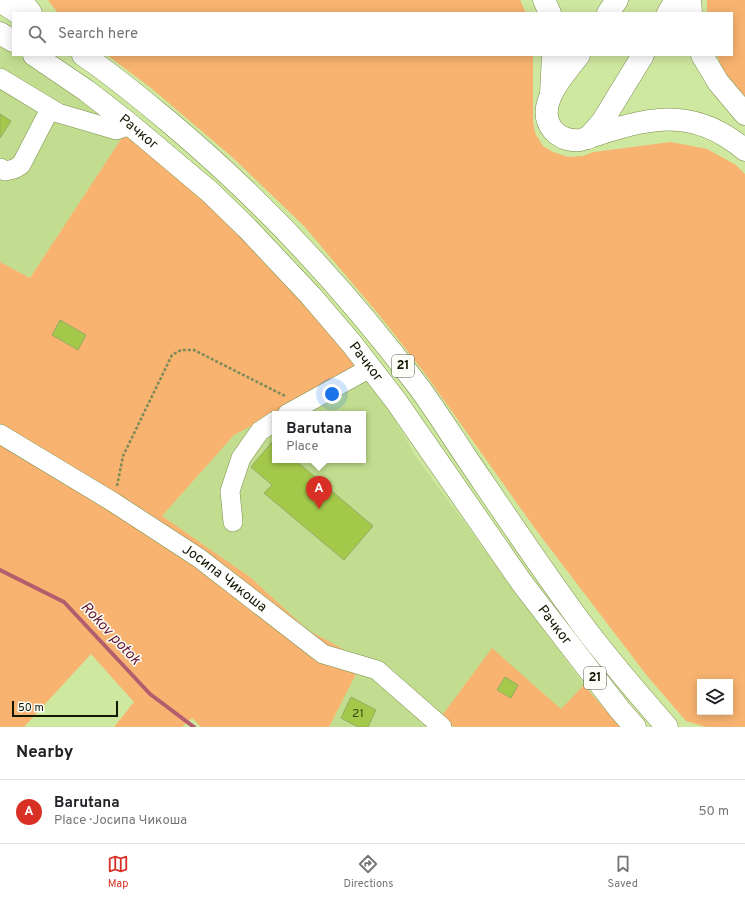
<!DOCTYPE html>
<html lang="en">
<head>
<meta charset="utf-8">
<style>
	body { margin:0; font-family:Overpass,sans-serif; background:#f6f6f6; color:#202124 }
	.controls { position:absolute; right:12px; bottom:12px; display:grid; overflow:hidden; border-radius:0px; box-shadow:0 2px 10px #0003 }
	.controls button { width:36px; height:36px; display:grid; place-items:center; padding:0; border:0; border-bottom:1px solid #e0e0e0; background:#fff; color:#202124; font:20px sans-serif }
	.scale { position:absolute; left:12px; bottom:10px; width:106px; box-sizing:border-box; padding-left:4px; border:2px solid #111800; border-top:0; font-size:11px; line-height:14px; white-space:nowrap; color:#111800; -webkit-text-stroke:3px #fcfef7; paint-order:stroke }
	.you { position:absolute; left:332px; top:394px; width:14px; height:14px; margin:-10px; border:3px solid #fff; border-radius:50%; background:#1a73e8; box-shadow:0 0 0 6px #1a73e833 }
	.badge { display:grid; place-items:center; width:26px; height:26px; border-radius:50%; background:#d93025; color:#fff; font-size:13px; font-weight:700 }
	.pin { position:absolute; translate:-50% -33px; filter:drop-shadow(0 1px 2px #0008) }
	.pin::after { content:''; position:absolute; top:21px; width:14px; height:12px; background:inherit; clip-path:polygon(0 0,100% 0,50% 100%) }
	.popup { position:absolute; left:272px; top:411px; width:94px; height:52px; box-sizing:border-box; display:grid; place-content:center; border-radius:0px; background:#fff; filter:drop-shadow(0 1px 3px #0005); font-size:13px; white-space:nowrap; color:#757577 }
	.popup b { font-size:15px; color:#202124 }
	.popup::after { content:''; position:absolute; left:50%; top:100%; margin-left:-8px; border:8px solid transparent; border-top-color:#fff }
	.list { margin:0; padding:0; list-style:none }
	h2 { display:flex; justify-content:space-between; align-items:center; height:52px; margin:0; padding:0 16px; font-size:17px }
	h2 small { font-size:13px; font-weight:400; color:#757577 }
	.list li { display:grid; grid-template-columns:26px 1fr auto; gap:12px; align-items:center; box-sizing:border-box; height:64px; padding:0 16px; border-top:1px solid #e0e0e0 }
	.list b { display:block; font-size:15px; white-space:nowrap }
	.list p { margin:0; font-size:13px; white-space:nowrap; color:#757577 }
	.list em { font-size:13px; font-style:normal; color:#757577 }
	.icon { flex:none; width:22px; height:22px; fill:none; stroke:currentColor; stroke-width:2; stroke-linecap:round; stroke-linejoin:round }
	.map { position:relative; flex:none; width:745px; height:727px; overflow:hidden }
	.search { position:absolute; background:#fff; box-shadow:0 2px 10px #0003; left:12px; right:12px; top:12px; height:44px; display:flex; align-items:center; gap:10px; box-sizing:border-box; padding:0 14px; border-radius:0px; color:#757577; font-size:15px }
	.sheet { height:116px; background:#fff }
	nav { display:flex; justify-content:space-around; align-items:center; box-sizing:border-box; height:56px; border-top:1px solid #e0e0e0; background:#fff; font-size:11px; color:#757577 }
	nav a { display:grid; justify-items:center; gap:2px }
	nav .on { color:#d93025 }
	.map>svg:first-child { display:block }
</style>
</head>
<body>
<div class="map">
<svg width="745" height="727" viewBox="0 0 745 727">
	<rect width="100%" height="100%" fill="#cfe8a0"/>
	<g fill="#c2dd8f" fill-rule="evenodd">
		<path d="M0,44L13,52V55H18L46,73L127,130L30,278L0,262Z"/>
		<path d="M365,366L416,457L584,685L561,709L441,718L454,727H329L363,660L308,630L250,577L162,516L234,435ZM275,414H363V460H275Z"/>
	</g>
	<g fill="#f8b370" fill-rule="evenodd">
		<path d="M48,0H520L526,13H58Z"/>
		<path d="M707,0H745V99L723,71L717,55H732V13H707Z"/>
		<path d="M107,55H533V121L535,133L543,146L553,152L568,157L583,156L594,152L671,142L707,149L736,165L745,174V727H706L686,721L648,677L536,530L426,375L380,316L304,226L231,156L151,88ZM700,682H730V712H700Z"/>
		<path d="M127,130L207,187L365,366L234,435L162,516L250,577L308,630L363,660L329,727H201L192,718L182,727H114L134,702L91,654L24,727H0V262L30,278Z"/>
		<path d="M492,648L561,709L584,685L620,727H454L441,717Z"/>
	</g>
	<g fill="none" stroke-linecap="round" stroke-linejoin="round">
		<path stroke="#b35d6f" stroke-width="4" d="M0,570L64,602L150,694L194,727"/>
	</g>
	<g fill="#a4c94a" stroke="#94ab66">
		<path d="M0,114L11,121L0,138Z"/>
		<path d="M60,320L86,335L78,350L52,335Z"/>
		<path d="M273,441L275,443V460H295L373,526L344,560L264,493L272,485L251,467Z"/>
		<path d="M505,677L518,685L511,698L497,690Z"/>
		<path d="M351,697L376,710L368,727H358L341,718Z"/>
	</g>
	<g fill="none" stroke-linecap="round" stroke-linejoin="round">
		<defs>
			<g id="minor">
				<path d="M0,78L58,113L116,130L131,125"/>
				<path d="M0,168L5,171L14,169L21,165L50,109"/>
				<path d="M287,414L370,368"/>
				<path id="s1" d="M0,434L113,502L199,558L323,654L377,670L442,727"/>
				<path d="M233,522L230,491L241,458L260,431L275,421"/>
			</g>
			<g id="major">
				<path d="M0,1L18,13"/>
				<path d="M0,33L13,41"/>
				<path id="s2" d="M34,55L87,91L128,123L210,192L247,228L311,296L352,344L396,401L522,583L620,710L635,727"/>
				<path d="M83,55C113,75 140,98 168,121C261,199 345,289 418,386C435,409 450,433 466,457C502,510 538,564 576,616C604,655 636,691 667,727"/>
			</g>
			<g id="highway">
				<path d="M21,0L31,13"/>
				<path d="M544,0L550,13"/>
				<path d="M690,0L691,13"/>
				<path d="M608,13L617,0"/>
				<path d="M668,13L676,0"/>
				<path d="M579,55C565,74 533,106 553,130C560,138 569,141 580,140C642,120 689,102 745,150"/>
				<path d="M702,55L718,82L745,114"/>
				<path d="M551,94L553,55"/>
				<path d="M588,138L602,122L643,55"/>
			</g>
		</defs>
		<use href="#minor" stroke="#7a8f4c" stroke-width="20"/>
		<use href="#major" stroke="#7a8f4c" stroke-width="23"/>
		<use href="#highway" stroke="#7a8f4c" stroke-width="23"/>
		<path stroke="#7a8b58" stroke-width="2.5" stroke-dasharray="3 2" stroke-linecap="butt" d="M117,486L123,456L172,355L181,350H194L285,396"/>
		<use href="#minor" stroke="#fff" stroke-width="19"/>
		<use href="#major" stroke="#fff" stroke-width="22"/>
		<use href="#highway" stroke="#fff" stroke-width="22"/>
	</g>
	<g text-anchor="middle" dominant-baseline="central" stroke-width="3" stroke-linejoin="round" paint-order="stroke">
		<g font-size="12" fill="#364412">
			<text x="358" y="714">21</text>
		</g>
		<g fill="#fcfef7" stroke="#585d4a" stroke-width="1">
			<rect x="392" y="355" width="22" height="22" rx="3"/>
			<rect x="584" y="667" width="22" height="22" rx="3"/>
		</g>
		<g font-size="13" font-weight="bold" fill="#111800">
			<text x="403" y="366">21</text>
			<text x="595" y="678">21</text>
		</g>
		<g font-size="14" fill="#111800" stroke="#fcfef7">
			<text stroke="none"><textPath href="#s2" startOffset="130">Рачког</textPath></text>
			<text stroke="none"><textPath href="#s2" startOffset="454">Рачког</textPath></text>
			<text stroke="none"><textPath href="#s1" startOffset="267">Јосипа Чикоша</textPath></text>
			<text stroke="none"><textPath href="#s2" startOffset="778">Рачког</textPath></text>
		</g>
		<g font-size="15" font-style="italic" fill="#651733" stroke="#fcfef7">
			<text transform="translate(110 634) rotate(47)">Rokov potok</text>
		</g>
	</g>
</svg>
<div class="controls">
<button><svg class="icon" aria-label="layers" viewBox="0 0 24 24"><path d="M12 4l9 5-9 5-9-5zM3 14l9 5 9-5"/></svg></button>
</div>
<div class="scale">50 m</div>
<div class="you"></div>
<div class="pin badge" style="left:319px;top:509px">A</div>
<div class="popup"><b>Barutana</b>Place</div>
<div class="search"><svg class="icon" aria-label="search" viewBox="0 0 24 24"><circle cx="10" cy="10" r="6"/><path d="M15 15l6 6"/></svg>Search here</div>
</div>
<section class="sheet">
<h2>Nearby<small></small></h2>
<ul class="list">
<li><span class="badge">A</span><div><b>Barutana</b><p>Place · Јосипа Чикоша</p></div><em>50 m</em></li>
</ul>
</section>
<nav>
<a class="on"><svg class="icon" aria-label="map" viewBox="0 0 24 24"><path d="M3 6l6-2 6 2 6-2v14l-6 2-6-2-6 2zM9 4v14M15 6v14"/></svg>Map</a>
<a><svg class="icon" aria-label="directions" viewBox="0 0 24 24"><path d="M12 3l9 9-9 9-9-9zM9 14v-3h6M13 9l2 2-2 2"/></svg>Directions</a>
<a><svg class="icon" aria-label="saved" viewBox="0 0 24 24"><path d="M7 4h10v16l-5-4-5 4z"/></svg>Saved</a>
</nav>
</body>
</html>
